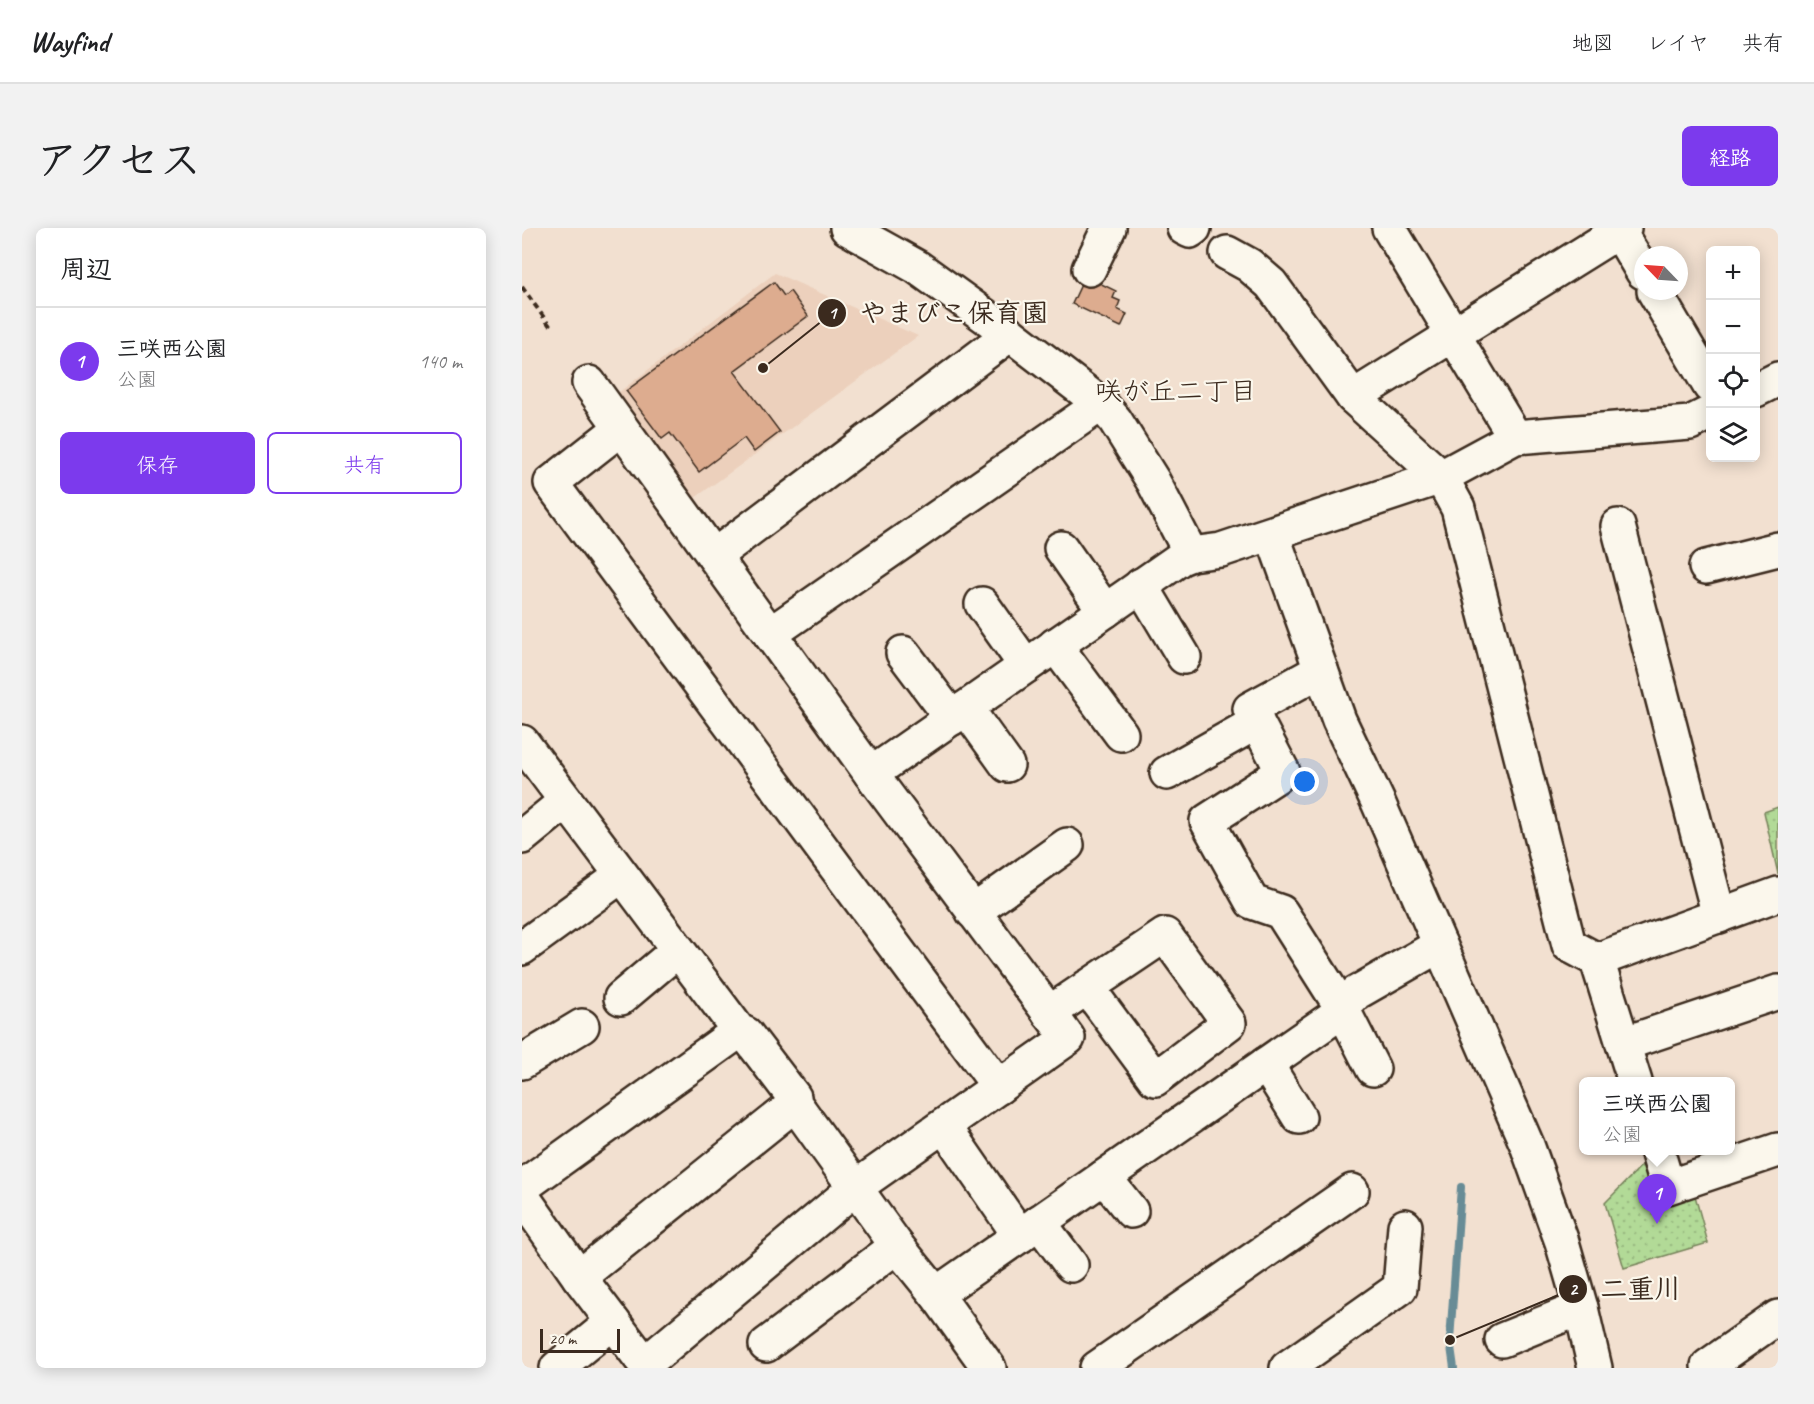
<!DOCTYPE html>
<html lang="ja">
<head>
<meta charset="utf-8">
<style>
	body { margin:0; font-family:Caveat,"Klee One",sans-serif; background:#f2f2f2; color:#202124 }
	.controls { position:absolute; right:18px; top:18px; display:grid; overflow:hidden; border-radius:9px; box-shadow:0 3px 15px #0003 }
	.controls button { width:54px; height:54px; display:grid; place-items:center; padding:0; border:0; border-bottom:2px solid #e0e0e0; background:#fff; color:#202124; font:30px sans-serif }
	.compass { position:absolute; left:1112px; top:18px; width:54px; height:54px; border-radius:50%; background:#fff; box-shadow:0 3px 15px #0003; rotate:295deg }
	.scale { position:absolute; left:18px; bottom:15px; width:80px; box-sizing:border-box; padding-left:6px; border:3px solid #3b2a1e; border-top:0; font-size:16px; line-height:21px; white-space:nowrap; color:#3b2a1e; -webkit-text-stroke:4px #fbf7ec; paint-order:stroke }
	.you { position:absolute; left:783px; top:554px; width:21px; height:21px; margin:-15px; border:4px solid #fff; border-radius:50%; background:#1a73e8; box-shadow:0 0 0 9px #1a73e833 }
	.badge { display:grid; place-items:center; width:39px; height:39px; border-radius:50%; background:#7c3aed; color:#fff; font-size:20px; font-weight:700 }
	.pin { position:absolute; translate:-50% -50px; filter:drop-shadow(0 2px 3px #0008) }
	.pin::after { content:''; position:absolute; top:32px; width:21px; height:18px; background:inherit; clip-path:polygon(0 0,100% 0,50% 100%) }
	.popup { position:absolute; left:1057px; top:849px; width:156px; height:78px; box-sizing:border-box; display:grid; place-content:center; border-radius:9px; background:#fff; filter:drop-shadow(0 2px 4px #0005); font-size:20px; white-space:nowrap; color:#757577 }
	.popup b { font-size:22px; color:#202124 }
	.popup::after { content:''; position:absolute; left:50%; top:100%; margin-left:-12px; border:12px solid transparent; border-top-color:#fff }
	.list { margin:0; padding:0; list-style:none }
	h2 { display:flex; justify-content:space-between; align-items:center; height:78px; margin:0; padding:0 24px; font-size:26px }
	h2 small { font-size:20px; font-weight:400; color:#757577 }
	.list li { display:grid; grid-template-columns:39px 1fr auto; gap:18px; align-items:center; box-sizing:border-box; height:108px; padding:0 24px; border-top:2px solid #e0e0e0 }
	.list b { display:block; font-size:22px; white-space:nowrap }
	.list p { margin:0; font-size:20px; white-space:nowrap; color:#757577 }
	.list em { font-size:20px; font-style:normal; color:#757577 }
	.actions { display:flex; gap:12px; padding:18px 24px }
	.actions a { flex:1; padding:14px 0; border:2px solid #7c3aed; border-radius:9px; text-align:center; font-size:21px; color:#7c3aed }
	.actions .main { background:#7c3aed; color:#fff }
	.icon { flex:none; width:33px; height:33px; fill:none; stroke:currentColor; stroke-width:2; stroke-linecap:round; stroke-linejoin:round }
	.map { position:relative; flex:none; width:1256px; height:1140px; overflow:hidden; border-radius:9px }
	header { display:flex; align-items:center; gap:36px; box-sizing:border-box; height:84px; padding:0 30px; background:#fff; border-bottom:2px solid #e0e0e0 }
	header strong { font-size:28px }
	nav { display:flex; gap:33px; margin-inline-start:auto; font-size:21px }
	.intro { display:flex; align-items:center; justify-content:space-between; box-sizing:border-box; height:144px; padding:0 36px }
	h1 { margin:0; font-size:42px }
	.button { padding:15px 27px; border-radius:9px; background:#7c3aed; color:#fff; font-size:21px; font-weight:700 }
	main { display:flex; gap:36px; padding:0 36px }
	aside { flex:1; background:#fff; border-radius:9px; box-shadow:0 3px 15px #0003 }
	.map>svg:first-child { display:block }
</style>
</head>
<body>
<header>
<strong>Wayfind</strong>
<nav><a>地図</a><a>レイヤ</a><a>共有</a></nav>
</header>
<div class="intro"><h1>アクセス</h1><a class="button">経路</a></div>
<main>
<aside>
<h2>周辺<small></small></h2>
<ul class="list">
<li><span class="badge">1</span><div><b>三咲西公園</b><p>公園</p></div><em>140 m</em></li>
</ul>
<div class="actions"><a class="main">保存</a><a>共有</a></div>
</aside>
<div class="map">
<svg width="1256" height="1140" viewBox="0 0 1256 1140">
	<defs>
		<pattern id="park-dots" width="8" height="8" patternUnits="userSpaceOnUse" patternTransform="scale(1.5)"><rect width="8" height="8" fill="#b2da97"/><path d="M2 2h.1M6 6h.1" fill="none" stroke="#9abb82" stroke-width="1.8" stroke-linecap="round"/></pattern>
	</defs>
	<rect width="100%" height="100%" fill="#f2e0d0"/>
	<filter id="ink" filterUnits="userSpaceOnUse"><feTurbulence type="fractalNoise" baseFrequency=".0167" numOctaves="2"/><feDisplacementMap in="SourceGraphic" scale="12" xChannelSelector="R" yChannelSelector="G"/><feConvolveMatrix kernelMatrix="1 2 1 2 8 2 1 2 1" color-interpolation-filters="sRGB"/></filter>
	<g filter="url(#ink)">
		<path fill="#ecd0bc" d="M253,45L396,108L166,275L88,171Z"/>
		<g fill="url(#park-dots)" stroke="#76825a" stroke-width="1.5">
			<path d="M1256,579V646L1242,584Z"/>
			<path d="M1125,932L1139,976L1172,964L1186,1015L1102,1040L1083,975Z"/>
		</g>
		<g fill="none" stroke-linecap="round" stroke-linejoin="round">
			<path stroke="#678c96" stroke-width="8" d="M932,1140L928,1112L939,959"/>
		</g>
		<g fill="#ddac8f" stroke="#3b2a1e" stroke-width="1.5">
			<path d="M563,48L594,63L591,70L598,73L595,81L605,86L599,99L550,76Z"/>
			<path d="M252,54L262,68L268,63L286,88L212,143L258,204L232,224L222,210L177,244L148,205L140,211L104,163Z"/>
		</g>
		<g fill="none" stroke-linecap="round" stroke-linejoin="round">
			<defs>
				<g id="minor">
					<path d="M325,0L395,39L488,106L579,176L593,192L631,253L669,326"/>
					<path d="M662,0L668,3L672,0"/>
					<path d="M867,0L993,209"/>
					<path d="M1095,0L1121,44"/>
					<path d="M705,25L727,37L749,56L831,169L919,249L936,280L1047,717L1075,732L1113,854"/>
					<path d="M567,41L587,0"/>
					<path d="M1132,63L1188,158"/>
					<path d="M67,155L349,546L546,810L334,959L123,1136"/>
					<path d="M1234,162L1256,151"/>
					<path d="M831,169L1102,0"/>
					<path d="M99,200L29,255L477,859"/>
					<path d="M1096,298L1197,688"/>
					<path d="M750,306L817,492L856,574L1005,917L1040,1014L1059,1080L1073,1140"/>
					<path d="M539,320L583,383"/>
					<path d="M192,328L488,106"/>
					<path d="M1184,339L1256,321"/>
					<path d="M619,357L662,429"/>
					<path d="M460,376L504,438"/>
					<path d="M248,406L579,176"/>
					<path d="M533,417L599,506"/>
					<path d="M381,425L430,490"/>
					<path d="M799,442L728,481L761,544L685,593L730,674L759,684L820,780L851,841"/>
					<path d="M444,480L485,537"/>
					<path d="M0,514L217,803L224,806L272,869L273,876L375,1018L414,1066L467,1140"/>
					<path d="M645,545L735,494"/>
					<path d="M349,546L659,330L669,326L699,322L919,249L993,209L1168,195L1188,185"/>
					<path d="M0,609L44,573"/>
					<path d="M451,684L545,617"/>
					<path d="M0,720L99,648"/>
					<path d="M1075,732L1256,666"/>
					<path d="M99,770L156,722"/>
					<path d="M527,785L643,707L707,795L633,851L565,759"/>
					<path d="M1101,816L1256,764"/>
					<path d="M0,834L60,798"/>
					<path d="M744,836L777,889"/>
					<path d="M422,898L498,1008"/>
					<path d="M1135,922L1146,959L1256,922"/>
					<path d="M582,949L609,983"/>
					<path d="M0,959L217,803"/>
					<path d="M0,968L57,1049L126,1140"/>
					<path d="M517,994L549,1037"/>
					<path d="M57,1049L273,876"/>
					<path d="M414,1066L813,788L834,765L918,717"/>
					<path d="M980,1112L1059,1080"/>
					<path d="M244,1117L375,1018"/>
					<path d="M1186,1138L1256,1089"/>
					<path d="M35,1140L91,1094"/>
					<path d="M575,1140L830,963"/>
					<path d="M765,1140L878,1060L883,998"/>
				</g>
			</defs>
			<use href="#minor" stroke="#3b2a1e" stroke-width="38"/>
			<path stroke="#3b2a1e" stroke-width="4" stroke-dasharray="6 4.5" stroke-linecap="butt" d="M0,59L28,98"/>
			<use href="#minor" stroke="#fbf7ec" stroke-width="33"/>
		</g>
	</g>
	<g text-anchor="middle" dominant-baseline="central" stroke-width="4.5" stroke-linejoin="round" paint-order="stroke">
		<g font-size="27" fill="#3b2a1e" stroke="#fbf7ec">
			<text x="654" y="163">咲が丘二丁目</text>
		</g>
	</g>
	<path fill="none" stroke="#3b2a1e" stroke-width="2" d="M241 140L310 85M928 1112L1051 1061"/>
	<g fill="#3b2a1e" stroke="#fbf7ec" stroke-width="2">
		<circle cx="241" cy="140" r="6"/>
		<circle cx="928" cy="1112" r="6"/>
		<circle cx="310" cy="85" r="15"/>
		<circle cx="1051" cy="1061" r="15"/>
	</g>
	<g font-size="18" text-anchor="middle" font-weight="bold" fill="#fff">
		<text x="310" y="91">1</text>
		<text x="1051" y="1067">2</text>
	</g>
	<g font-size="27" text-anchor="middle" font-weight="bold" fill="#3b2a1e" stroke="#fbf7ec" stroke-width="4.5" stroke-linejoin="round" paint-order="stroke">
		<text x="432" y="94">やまびこ保育園</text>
		<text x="1119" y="1070">二重川</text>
	</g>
</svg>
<div class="controls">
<button>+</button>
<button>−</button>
<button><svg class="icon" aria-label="locate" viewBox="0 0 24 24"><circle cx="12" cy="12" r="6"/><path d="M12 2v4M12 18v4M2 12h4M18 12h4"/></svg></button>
<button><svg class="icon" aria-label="layers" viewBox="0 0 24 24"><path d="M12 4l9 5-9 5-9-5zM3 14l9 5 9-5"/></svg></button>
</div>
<svg class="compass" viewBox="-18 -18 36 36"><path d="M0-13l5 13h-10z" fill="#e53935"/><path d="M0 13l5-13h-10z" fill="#757577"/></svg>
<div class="scale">20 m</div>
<div class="you"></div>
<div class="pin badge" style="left:1135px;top:996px">1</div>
<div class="popup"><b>三咲西公園</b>公園</div>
</div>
</main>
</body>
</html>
